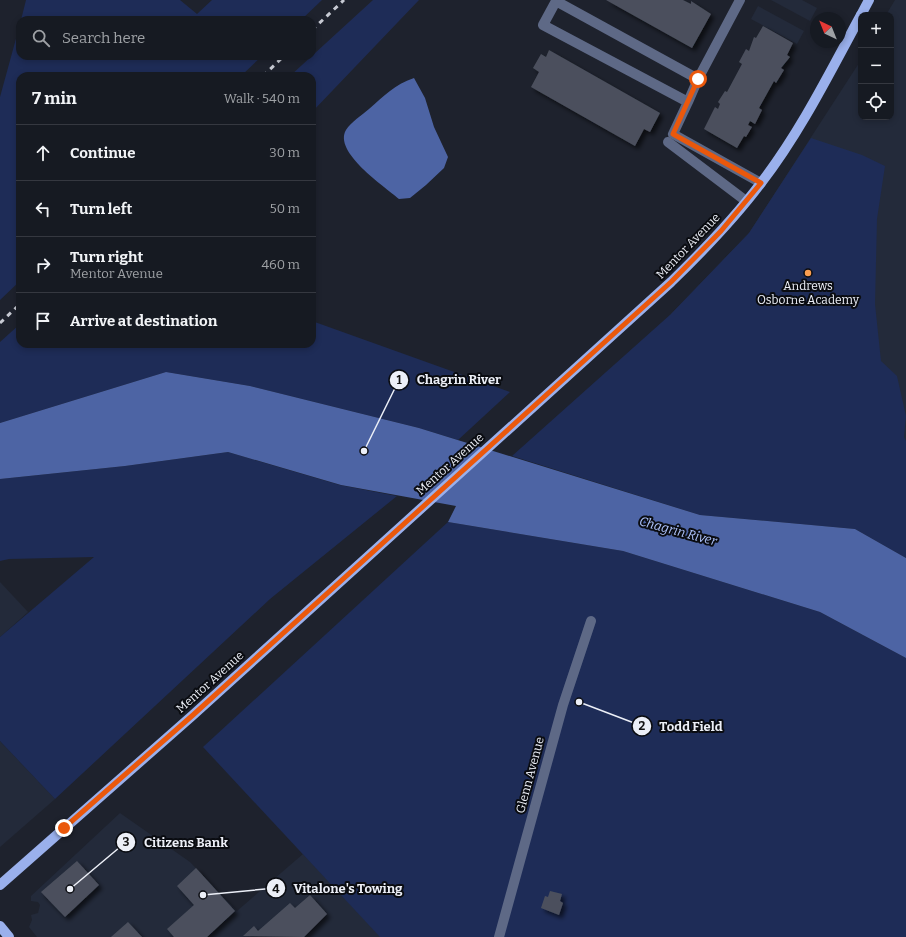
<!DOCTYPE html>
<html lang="en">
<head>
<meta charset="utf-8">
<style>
	body { margin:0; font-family:Bitter,serif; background:#23272f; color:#f1f3f6 }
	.controls { position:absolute; right:12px; top:12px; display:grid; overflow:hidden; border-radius:8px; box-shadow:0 2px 6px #0003 }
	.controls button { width:36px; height:36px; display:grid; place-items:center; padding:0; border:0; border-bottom:1px solid #353840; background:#161a22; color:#f1f3f6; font:20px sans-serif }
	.compass { position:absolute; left:810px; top:12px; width:36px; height:36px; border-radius:50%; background:#161a22; box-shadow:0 2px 6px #0003; rotate:317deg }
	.stop { position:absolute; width:12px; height:12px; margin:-9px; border:3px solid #ea580c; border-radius:50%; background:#fff }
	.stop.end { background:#ea580c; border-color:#fff; box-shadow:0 1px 4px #0008 }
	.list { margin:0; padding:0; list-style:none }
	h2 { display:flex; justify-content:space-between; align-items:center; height:52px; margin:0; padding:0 16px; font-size:17px }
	h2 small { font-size:13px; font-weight:400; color:#9ea1a5 }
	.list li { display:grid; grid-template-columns:26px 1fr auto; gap:12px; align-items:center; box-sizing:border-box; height:56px; padding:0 16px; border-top:1px solid #353840 }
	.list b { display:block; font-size:15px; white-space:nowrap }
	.list p { margin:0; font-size:13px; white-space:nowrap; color:#9ea1a5 }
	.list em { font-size:13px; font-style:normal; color:#9ea1a5 }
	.icon { flex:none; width:22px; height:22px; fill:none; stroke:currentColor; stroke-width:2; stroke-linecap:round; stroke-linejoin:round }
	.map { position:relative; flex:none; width:906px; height:937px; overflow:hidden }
	.search { position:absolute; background:#161a22; box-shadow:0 2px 6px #0003; left:16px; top:16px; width:300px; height:44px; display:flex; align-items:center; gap:10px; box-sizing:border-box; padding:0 14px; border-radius:12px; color:#9ea1a5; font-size:15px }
	.panel { position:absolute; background:#161a22; box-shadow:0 2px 6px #0003; left:16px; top:72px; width:300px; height:276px; border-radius:12px }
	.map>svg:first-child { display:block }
</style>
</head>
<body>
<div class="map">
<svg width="906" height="937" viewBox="0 0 906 937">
	<defs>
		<filter id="shadow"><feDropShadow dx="3.5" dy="3.5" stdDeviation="2" flood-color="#0009"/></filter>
	</defs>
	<rect width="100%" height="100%" fill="#1e222d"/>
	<g fill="#232a3a">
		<path d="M771,0H802L817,8L810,21Z"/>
		<path d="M895,0H906V497L671,314L749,233L861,60V117H891V15H886Z"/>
		<path d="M758,6L804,31L797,44L751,19Z"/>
		<path d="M0,582L28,612L0,637Z"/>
		<path d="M0,741L55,799L0,847Z"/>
		<path d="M120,813L190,862L237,911L303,854L381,937H37L29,927L32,920L31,915L38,913L40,905L38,902L31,901V896Z"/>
	</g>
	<g fill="#1e2c57">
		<path d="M26,0H180L197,14L212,0H322L301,20H21Z"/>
		<path d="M373,0H419L312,112V76H290Z"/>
		<path d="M20,24V56H262L241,76H20V281L0,300V97Z"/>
		<path d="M811,138L862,155L885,166L877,219L875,304L881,361L897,376L906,416L904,437L906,441V558L855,529L700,515L512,456L671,314L749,233Z"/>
		<path d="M312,321L510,392L458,440L419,428L250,386L166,372L0,423V342L20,324V344H312Z"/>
		<path d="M228,452L340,485L397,496L270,599L55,799L0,741V637L94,557L9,559L0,561V479L125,466Z"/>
		<path d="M448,522L623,551L820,612L906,658V937H380L203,747Z"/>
	</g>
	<g fill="#4d64a4">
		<path d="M414,78L425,98L434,127L448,157L444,168L426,185L410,198L399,199C384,186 333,152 346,130C351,122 362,115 369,109C385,95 394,85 414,78Z"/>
		<path d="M166,372L250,386L419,428L700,515L855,529L906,558V658L820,612L623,551L448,522L456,506L341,485L228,452L125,466L0,479V423Z"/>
	</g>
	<g fill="#4b505d" filter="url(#shadow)">
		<path d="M606,0H683L691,4V1L711,14L692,48Z"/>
		<path d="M763,26L793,43L787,55L790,57L781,68L784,70L776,83L774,81L759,108L762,110L755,124L750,121L748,125L752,127L746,137L744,136L737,148L704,129L715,107L718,109L720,104L718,102L725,91L727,92L742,64L739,62L746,49L749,51L754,37L756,38Z"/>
		<path d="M549,50L660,113L650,132L644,129L635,146L531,87L539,72L533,68L541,54L546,57Z"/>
		<path d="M77,861L99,885L65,917L41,892Z"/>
		<path d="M196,868L235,911L207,937H174L167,929L194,905L177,886Z"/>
		<path d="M550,891L562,894L560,901L563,903L559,915L541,908L545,896L548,897Z"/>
		<path d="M310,895L327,914L304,937L243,936L254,926L258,931L290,903L295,908Z"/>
		<path d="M128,922L142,937H111Z"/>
	</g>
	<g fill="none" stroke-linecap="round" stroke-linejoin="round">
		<g stroke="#5e6986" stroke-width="10">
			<path d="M698,79L740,0"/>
			<path d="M688,102L698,79L556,1L543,25L688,102L673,134L761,183"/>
			<path d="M668,142L746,201"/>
			<path d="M499,937L563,705L591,621"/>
		</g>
		<g stroke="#9ab0ec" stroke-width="10">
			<path d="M861,15L869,0"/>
			<path d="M0,885L193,715L671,282C703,251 734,219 761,183C801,131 830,72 861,15"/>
			<path d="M0,926L9,937"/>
		</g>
		<g stroke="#c7cad3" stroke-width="3" stroke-dasharray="5 5" stroke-linecap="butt">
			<path d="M312,30L344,0"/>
			<path d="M263,76L284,56"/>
			<path d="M0,323L20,304"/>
		</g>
	</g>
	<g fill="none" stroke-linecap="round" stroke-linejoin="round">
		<path stroke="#ea580c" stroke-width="5" d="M64,828L193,715L671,282L721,231L761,183L673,134L698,79"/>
	</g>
	<circle fill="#fb9e50" stroke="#0a0c11" stroke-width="1.5" cx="808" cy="273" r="4"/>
	<g text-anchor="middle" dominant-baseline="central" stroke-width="4" stroke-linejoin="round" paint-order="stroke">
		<g font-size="12" fill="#eceff7" stroke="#0a0c11">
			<text transform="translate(688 246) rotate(-46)">Mentor Avenue</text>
			<text transform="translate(450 464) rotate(-42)">Mentor Avenue</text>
			<text transform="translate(210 682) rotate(-42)">Mentor Avenue</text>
			<text transform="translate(530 775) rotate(-75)">Glenn Avenue</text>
		</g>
		<g font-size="12" fill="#eceff7" stroke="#0a0c11">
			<text x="808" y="286">Andrews<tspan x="808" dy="14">Osborne Academy</tspan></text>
		</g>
		<g font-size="13" font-style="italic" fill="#afc4fc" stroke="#0a0c11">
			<text transform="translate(678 531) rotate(15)">Chagrin River</text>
		</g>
	</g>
	<path fill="none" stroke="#eceff7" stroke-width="1.5" d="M364 451L399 380M579 702L642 726M70 889L126 842M203 895L276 888"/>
	<g fill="#eceff7" stroke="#0a0c11" stroke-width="1.5">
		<circle cx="364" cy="451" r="4"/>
		<circle cx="579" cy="702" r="4"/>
		<circle cx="70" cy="889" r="4"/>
		<circle cx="203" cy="895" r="4"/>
		<circle cx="399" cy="380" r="10"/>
		<circle cx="642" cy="726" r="10"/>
		<circle cx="126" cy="842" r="10"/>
		<circle cx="276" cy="888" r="10"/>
	</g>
	<g font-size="12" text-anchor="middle" font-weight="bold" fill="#111">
		<text x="399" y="384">1</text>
		<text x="642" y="730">2</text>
		<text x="126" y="846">3</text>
		<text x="276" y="893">4</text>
	</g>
	<g font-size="13" text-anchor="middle" font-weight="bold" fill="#eceff7" stroke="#0a0c11" stroke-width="4" stroke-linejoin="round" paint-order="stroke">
		<text x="459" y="384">Chagrin River</text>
		<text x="691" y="731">Todd Field</text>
		<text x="186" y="847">Citizens Bank</text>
		<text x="348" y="893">Vitalone's Towing</text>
	</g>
</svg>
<div class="controls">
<button>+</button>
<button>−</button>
<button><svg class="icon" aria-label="locate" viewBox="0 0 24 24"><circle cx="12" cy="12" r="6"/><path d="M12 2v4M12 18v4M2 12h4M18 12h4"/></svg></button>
</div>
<svg class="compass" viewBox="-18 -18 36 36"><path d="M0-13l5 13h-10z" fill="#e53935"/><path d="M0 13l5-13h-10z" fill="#9ea1a5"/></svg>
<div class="stop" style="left:698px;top:79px"></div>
<div class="stop end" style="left:64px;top:828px"></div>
<div class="search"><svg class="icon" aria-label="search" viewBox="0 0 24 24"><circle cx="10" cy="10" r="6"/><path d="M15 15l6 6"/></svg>Search here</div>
<section class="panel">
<h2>7 min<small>Walk · 540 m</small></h2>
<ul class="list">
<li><svg class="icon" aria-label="ahead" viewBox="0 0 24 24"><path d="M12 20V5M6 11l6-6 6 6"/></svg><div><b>Continue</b></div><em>30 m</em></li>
<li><svg class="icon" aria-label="left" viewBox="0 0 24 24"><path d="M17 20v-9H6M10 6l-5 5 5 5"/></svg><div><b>Turn left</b></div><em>50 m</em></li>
<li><svg class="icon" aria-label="right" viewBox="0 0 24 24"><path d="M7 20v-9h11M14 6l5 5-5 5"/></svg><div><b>Turn right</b><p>Mentor Avenue</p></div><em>460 m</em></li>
<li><svg class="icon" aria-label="arrive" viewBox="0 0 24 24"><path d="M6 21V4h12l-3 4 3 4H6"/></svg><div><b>Arrive at destination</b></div></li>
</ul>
</section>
</div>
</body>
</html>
